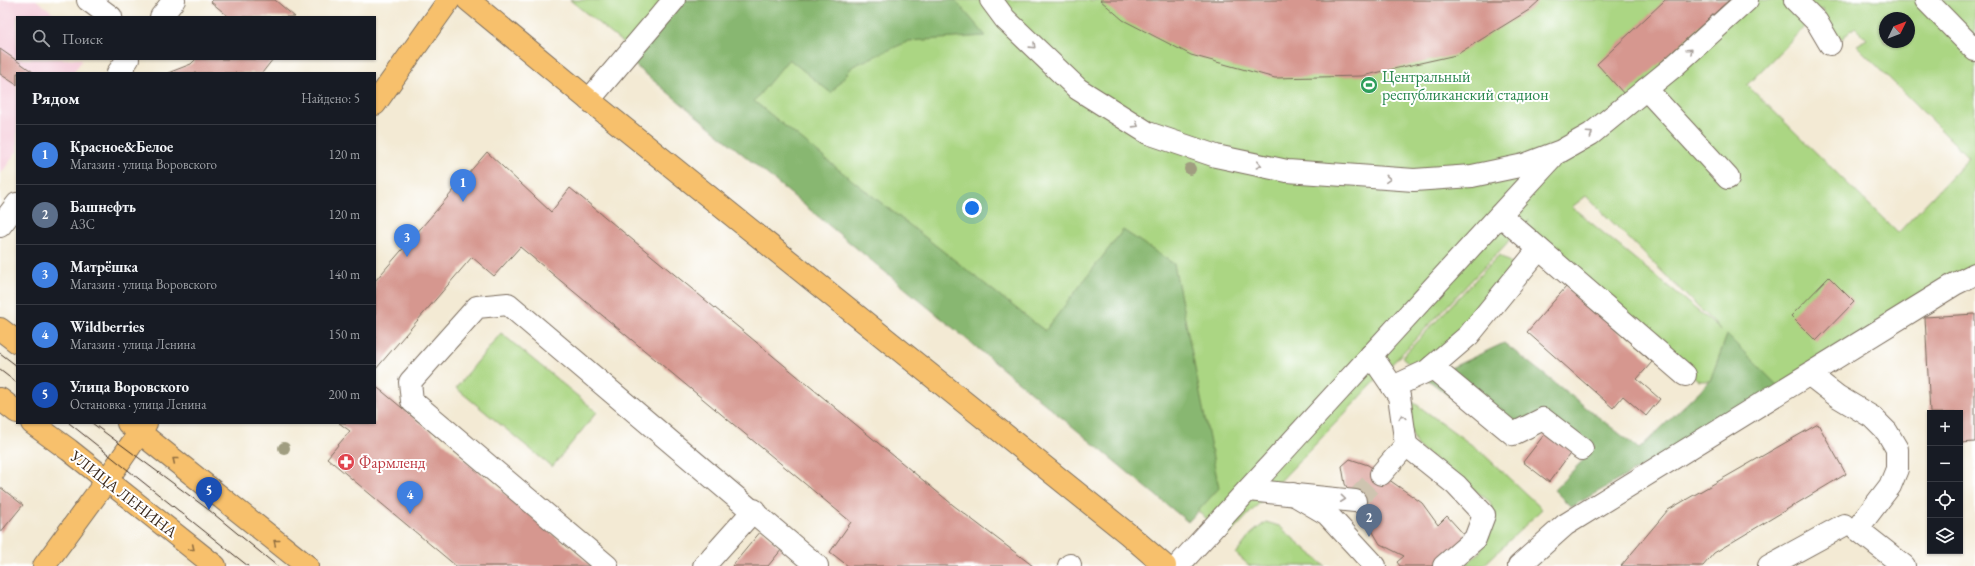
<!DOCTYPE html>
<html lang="ru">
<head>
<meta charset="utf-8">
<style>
	body { margin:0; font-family:"EB Garamond",serif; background:#242831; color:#f1f3f6 }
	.controls { position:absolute; right:12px; bottom:12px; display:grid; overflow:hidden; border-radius:0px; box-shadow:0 1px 3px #0004 }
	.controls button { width:36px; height:36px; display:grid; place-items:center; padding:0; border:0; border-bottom:1px solid #363941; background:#171b24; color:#f1f3f6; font:20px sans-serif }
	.compass { position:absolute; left:1879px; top:12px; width:36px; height:36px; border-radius:50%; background:#171b24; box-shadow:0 1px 3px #0004; rotate:47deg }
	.you { position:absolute; left:972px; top:208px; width:14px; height:14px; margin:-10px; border:3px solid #fff; border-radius:50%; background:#1a73e8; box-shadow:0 0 0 6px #1a73e833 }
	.badge { display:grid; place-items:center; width:26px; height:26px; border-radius:50%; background:#c8321e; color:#fff; font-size:13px; font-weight:700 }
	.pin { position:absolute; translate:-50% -33px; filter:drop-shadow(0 1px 2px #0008) }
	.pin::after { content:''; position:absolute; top:21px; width:14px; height:12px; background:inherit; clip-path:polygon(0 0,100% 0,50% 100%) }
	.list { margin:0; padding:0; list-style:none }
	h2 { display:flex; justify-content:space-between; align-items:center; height:52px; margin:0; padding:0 16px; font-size:17px }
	h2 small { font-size:13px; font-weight:400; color:#9ea1a6 }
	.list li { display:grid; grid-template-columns:26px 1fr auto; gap:12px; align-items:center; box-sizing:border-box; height:60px; padding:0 16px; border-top:1px solid #363941 }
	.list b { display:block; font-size:15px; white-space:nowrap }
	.list p { margin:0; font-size:13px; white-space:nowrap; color:#9ea1a6 }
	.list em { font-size:13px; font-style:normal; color:#9ea1a6 }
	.icon { flex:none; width:22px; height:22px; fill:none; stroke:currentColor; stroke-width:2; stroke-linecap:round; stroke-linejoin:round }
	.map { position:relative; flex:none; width:1975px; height:566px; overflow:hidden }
	.search { position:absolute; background:#171b24; box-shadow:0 1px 3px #0004; left:16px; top:16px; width:360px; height:44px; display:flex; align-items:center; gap:10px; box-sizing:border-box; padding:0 14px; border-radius:0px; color:#9ea1a6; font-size:15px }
	.panel { position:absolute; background:#171b24; box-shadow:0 1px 3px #0004; left:16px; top:72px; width:360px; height:352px; border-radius:0px }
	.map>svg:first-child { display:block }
</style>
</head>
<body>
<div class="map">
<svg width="1975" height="566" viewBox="0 0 1975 566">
	<rect width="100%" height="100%" fill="#fff"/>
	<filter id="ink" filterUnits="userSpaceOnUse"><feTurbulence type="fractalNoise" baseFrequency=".025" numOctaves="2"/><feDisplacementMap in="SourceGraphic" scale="8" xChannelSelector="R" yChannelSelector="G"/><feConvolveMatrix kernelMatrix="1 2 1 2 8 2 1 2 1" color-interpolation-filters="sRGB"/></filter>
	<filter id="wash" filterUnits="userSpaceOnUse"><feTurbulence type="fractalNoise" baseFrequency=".012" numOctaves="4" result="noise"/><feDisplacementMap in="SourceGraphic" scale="16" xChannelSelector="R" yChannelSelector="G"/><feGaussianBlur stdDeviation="0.9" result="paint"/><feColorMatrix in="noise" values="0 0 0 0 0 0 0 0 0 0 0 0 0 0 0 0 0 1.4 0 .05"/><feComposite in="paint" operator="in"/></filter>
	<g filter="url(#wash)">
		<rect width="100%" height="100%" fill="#f3ead4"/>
		<path fill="#f5cfdc" d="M0,0H36L59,17H17V59H83L73,73H17V151L0,175Z"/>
		<g fill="#abd683" stroke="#738050" fill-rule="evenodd">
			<path d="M570,0H1975V268L1780,388L1727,336L1710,381H1699L1538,245L1525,229L1529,220L1228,536ZM1823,8L1825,18L1842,39L1855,27L1867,39L1856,45L1969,158L1898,233L1747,85ZM1885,18H1909V42H1885ZM1586,196L1722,331L1572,207Z"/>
			<path d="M1499,255L1514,265L1464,330L1418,371L1402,357Z"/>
			<path d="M501,333L597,412L552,467L456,388Z"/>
			<path d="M1413,402L1480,451L1542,509L1483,566H1464L1479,553L1496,521L1490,502L1417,446L1410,429Z"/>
			<path d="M1266,522L1279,526L1325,566H1250L1236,554L1251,534Z"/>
		</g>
		<g fill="#88b771" stroke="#627048">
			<path d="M674,0H955L986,36L909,41L853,66L831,93L789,59L754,101L838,169L1045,331L1123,230L1174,264L1219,488L1188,522L625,57Z"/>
			<path d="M1727,335L1780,388L1571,507L1554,490L1592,451L1543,412L1499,434L1427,379L1504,343L1639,449L1710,381Z"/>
		</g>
		<g id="blocks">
			<g fill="#d6978f">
				<path d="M213,0H275L295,17H229L211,2Z"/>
				<path d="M1100,0H1540L1529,10L1456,55L1362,76L1275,78L1191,55L1123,20Z"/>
				<path d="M1665,0H1729L1625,95L1597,64Z"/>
				<path d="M0,49L33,72L32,73H17V85L0,74Z"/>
				<path d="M196,59H273L262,73H168L191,64Z"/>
				<path d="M487,152L551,212L570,188L953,505L1033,566H848L830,552L851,522L520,247L494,276L472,257L375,370V281Z"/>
				<path d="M1829,277L1854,302L1816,341L1791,316Z"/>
				<path d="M1566,287L1652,362L1637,379L1660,399L1646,416L1623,396L1613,408L1527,332Z"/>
				<path d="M1975,314V442L1960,443V413H1930L1925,317Z"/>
				<path d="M375,386L383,392L591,566H456L327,458L350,431L339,423H375Z"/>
				<path d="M1818,424L1846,474L1714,553L1703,566H1621L1668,510Z"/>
				<path d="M1547,431L1572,451L1549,482L1523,462Z"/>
				<path d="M1350,459L1368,465L1422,503L1438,525L1447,516L1468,539L1439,566H1400L1397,562L1404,556L1380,544L1345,484L1342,466Z"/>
				<path d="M0,487L23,505L0,533Z"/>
				<path d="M761,531L782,549L768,566H732Z"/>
			</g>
		</g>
	</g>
	<g filter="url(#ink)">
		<use href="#blocks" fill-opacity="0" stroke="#7b6d5e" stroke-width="1"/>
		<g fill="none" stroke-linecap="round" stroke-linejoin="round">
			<path stroke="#cec4b0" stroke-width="22" stroke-dasharray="22 11" stroke-linecap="butt" d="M1355,501L1381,474"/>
			<defs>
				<g id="minor">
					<path d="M88,0L111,17"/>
					<path d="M991,0L1005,19L1078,89L1148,133L1216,156L1287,171L1414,180L1472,176L1524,165L1561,151L1591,134L1672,68L1747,0"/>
					<path d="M1795,0L1817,22L1830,44"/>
					<path d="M1926,0L1975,50"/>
					<path d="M161,17L174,0"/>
					<path d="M118,73L128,59"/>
					<path d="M1646,89L1728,178"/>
					<path d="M589,100L674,0"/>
					<path d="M1500,215L1685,375"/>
					<path d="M0,226L17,204"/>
					<path d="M1371,355L1399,396L1406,445L1381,474"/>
					<path d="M1432,367L1513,434L1543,419L1582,449"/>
					<path d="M1810,375L1837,396L1872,417L1887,432L1897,449V469L1890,486L1857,529L1904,566"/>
					<path d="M1393,387L1427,371L1469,335L1539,249"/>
					<path d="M1406,445L1456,485L1484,515L1475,539L1444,566"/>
					<path d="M1248,490L1355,501"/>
					<path d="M1293,494L1327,514L1375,566"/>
					<path d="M607,566L412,401L410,382L477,307L508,304L817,566"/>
					<path d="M704,566L754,510"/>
					<path d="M1069,566L1070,565"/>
					<path d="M1178,566L1553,157"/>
					<path d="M1519,566L1565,525L1955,284L1975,274"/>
					<path d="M1769,566L1844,525"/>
				</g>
				<g id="major">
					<path d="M468,0L589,100L1128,534L1165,566"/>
					<path d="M375,104L449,0"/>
					<path d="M0,329L17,342"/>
					<path d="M0,399L17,412"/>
					<path d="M32,423L69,450L215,566"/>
					<path d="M128,423L307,566"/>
					<path d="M44,566L107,480L146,423"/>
				</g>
			</defs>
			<use href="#minor" stroke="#7b6d5e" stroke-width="24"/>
			<use href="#major" stroke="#7b6d5e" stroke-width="24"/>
			<use href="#minor" stroke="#fff" stroke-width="22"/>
			<use href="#major" stroke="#f7c06c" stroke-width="22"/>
			<g stroke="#3b2a1e" stroke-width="1">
				<path d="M0,353L17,366"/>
				<path d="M0,370L17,383"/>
				<path d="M69,423L248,566"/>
				<path d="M92,423L209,510L277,566"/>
			</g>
		</g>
		<g fill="#a09d80">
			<circle cx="1190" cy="169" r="6"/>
			<circle cx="284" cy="448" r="6"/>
		</g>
		<defs><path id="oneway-chevron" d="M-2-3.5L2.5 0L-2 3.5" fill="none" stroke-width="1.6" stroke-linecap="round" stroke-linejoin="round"/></defs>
		<g stroke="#a79f9a">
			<use href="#oneway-chevron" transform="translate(1033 46) rotate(44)"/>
			<use href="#oneway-chevron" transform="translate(1690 51) rotate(-42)"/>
			<use href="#oneway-chevron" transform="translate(1136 125) rotate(32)"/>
			<use href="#oneway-chevron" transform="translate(1590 134) rotate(-34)"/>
			<use href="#oneway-chevron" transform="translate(1259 165) rotate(12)"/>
			<use href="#oneway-chevron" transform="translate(1388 179) rotate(4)"/>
			<use href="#oneway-chevron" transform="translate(1402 417) rotate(-99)"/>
			<use href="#oneway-chevron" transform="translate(1343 499) rotate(6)"/>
		</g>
		<g stroke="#906e41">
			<use href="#oneway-chevron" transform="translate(175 460) rotate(-141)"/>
			<use href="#oneway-chevron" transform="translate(276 542) rotate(-141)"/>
			<use href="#oneway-chevron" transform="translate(192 548) rotate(39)"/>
		</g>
	</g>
	<defs>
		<symbol id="stadium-disc" viewBox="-11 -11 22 22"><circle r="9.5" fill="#2e9e5b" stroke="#fff"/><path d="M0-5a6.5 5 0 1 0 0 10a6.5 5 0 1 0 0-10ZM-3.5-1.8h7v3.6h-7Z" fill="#fff"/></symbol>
		<symbol id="pharmacy-disc" viewBox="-11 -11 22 22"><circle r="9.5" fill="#e0444e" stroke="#fff"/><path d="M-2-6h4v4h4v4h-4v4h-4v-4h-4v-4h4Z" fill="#fff"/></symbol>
	</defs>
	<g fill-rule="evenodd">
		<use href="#stadium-disc" x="1359" y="75" width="20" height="20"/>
		<use href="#pharmacy-disc" x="336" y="452" width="20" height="20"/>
	</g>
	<g text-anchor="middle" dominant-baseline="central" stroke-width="4" stroke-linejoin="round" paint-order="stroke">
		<g font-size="16" fill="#27864d" stroke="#fff" text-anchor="start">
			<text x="1382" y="76">Центральный<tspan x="1382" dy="18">республиканский стадион</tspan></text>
		</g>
		<g font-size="16" fill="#be3a42" stroke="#fff" text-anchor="start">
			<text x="359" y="462">Фармленд</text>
		</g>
		<g font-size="16" fill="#3b2a1e" stroke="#fff">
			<text transform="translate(124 494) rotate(38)">УЛИЦА ЛЕНИНА</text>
		</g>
	</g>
</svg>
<div class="controls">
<button>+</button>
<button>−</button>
<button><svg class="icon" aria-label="locate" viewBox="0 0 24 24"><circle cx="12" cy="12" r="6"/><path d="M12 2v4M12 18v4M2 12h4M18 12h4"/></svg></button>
<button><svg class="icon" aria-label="layers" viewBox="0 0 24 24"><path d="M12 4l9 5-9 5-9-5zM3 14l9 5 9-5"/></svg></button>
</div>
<svg class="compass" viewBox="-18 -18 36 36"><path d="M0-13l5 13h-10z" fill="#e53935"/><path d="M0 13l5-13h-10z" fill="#9ea1a6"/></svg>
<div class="you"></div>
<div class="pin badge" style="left:463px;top:202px;background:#3f7fe0">1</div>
<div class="pin badge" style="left:1369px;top:537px;background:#5c6f8a">2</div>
<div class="pin badge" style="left:407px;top:257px;background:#3f7fe0">3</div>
<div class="pin badge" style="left:410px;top:514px;background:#3f7fe0">4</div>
<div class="pin badge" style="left:209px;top:510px;background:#1a4fb4">5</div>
<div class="search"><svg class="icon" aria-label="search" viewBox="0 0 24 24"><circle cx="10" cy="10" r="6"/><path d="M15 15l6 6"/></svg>Поиск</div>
<section class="panel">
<h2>Рядом<small>Найдено: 5</small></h2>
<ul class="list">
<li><span class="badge" style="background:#3f7fe0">1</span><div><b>Красное&amp;Белое</b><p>Магазин · улица Воровского</p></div><em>120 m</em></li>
<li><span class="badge" style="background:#5c6f8a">2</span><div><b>Башнефть</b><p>АЗС</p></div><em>120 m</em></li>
<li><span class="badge" style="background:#3f7fe0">3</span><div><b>Матрёшка</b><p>Магазин · улица Воровского</p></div><em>140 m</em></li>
<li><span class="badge" style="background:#3f7fe0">4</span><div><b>Wildberries</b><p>Магазин · улица Ленина</p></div><em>150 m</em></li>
<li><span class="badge" style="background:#1a4fb4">5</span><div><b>Улица Воровского</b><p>Остановка · улица Ленина</p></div><em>200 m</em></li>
</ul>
</section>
</div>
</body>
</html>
